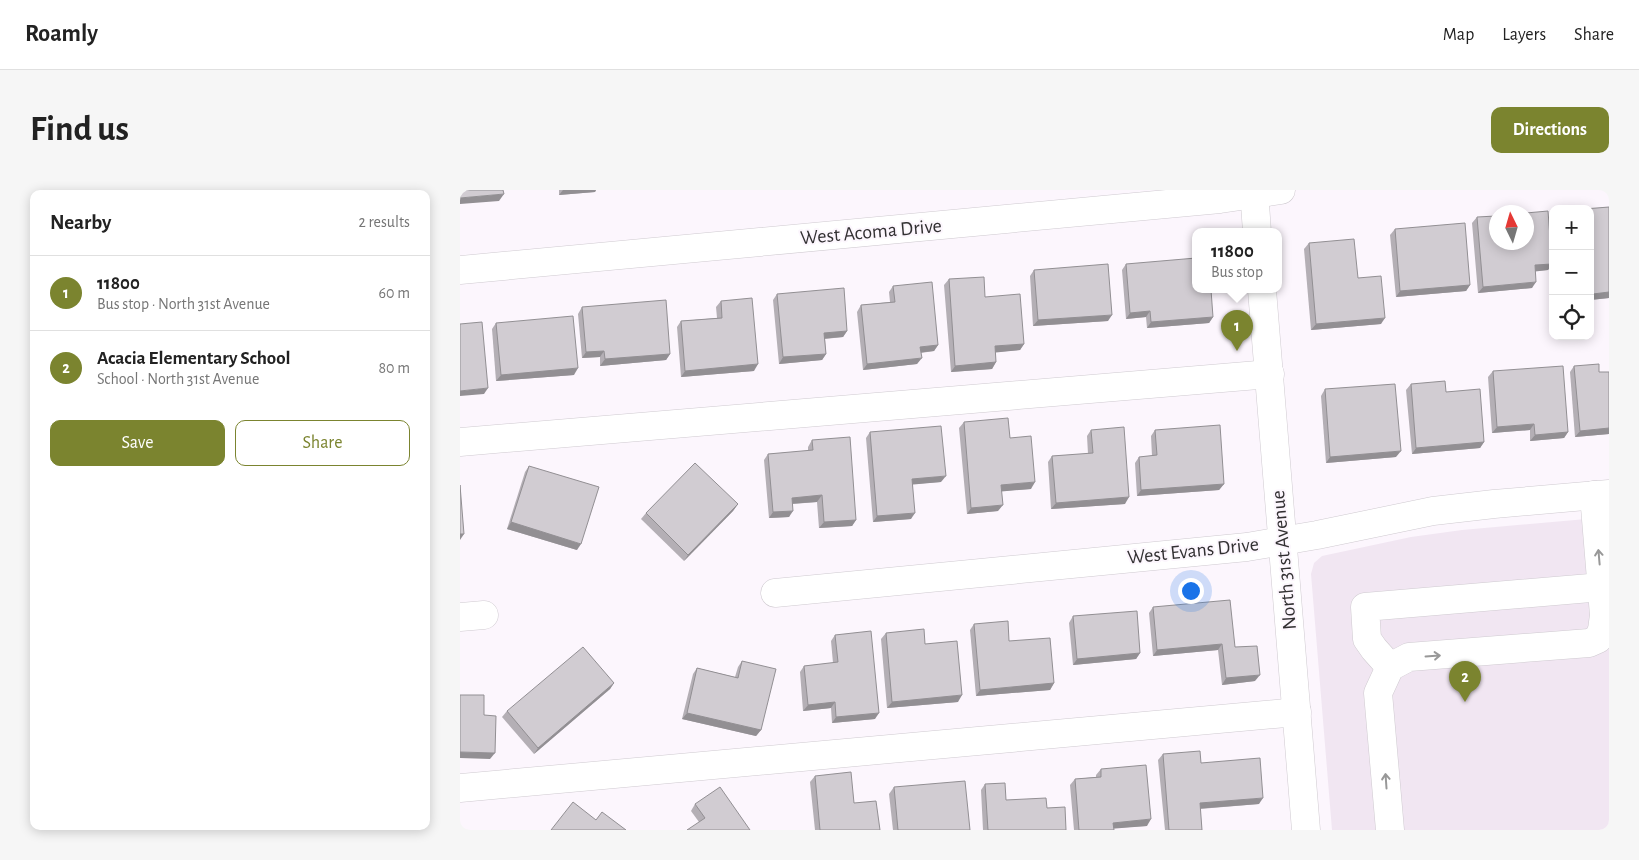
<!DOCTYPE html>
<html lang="en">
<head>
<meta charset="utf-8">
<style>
	body { margin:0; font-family:"Alegreya Sans",sans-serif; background:#f6f6f6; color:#222 }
	.controls { position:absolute; right:15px; top:15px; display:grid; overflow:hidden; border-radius:10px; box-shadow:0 2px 12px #0003 }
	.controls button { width:45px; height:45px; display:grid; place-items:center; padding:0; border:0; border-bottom:1px solid #e0e0e0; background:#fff; color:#222; font:25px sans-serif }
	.compass { position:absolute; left:1029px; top:15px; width:45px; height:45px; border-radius:50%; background:#fff; box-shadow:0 2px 12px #0003; rotate:355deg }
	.you { position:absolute; left:730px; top:400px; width:18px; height:18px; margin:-12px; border:4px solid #fff; border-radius:50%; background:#1a73e8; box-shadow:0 0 0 8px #1a73e833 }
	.badge { display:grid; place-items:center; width:32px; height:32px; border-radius:50%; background:#7b842f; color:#fff; font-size:16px; font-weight:700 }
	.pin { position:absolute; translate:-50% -41px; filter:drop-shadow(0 1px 2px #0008) }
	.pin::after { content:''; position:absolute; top:26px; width:18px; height:15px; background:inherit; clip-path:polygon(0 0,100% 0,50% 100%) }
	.popup { position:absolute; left:732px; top:38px; width:90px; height:65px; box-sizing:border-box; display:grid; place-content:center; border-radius:10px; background:#fff; filter:drop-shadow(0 1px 4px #0005); font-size:16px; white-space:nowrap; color:#767676 }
	.popup b { font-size:19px; color:#222 }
	.popup::after { content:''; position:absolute; left:50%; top:100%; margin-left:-10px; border:10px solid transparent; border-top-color:#fff }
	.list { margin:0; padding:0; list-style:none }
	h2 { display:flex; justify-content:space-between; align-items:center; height:65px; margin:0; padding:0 20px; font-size:21px }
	h2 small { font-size:16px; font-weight:400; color:#767676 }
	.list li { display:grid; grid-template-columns:32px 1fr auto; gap:15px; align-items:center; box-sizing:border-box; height:75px; padding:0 20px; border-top:1px solid #e0e0e0 }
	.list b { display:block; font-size:19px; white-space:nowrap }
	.list p { margin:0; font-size:16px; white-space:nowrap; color:#767676 }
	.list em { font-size:16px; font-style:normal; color:#767676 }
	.actions { display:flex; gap:10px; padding:15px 20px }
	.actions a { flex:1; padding:11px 0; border:1px solid #7b842f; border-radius:10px; text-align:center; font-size:18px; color:#7b842f }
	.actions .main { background:#7b842f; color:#fff }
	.icon { flex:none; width:28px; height:28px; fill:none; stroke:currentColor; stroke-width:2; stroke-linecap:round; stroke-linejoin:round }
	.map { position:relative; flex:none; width:1149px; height:640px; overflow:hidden; border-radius:10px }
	header { display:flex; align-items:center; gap:30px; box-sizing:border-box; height:70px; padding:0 25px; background:#fff; border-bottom:1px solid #e0e0e0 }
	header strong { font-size:24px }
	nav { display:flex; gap:28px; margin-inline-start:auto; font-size:18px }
	.intro { display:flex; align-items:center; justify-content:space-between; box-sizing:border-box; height:120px; padding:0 30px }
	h1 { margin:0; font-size:35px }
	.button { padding:12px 22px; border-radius:10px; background:#7b842f; color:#fff; font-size:18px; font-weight:700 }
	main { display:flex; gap:30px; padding:0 30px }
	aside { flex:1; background:#fff; border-radius:10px; box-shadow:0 2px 12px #0003 }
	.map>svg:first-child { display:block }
</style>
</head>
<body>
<header>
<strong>Roamly</strong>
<nav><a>Map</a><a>Layers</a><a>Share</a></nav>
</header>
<div class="intro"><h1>Find us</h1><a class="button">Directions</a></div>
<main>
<aside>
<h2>Nearby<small>2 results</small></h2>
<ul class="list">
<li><span class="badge">1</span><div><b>11800</b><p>Bus stop · North 31st Avenue</p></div><em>60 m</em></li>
<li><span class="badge">2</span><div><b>Acacia Elementary School</b><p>School · North 31st Avenue</p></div><em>80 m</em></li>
</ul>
<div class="actions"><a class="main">Save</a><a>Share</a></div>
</aside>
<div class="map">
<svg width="1149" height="640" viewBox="0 0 1149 640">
	<rect width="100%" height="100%" fill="#fcf6fd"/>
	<path fill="#f1e6f2" d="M1149,327V640H872L851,384L854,373L862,366L951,347L1002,340Z"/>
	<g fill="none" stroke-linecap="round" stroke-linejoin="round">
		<defs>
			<g id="minor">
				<path d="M794,0L797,42"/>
				<path d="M0,80L760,9L821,0"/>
				<path d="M802,100L846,640"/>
				<path d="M0,252L810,184"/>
				<path d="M315,403L787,357L857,345L973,321L1034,314L1149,304"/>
				<path d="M0,427L24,425"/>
				<path d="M930,477L914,459L907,449L905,417L1142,397"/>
				<path d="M0,598L837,522"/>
				<path d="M930,640L918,503L930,477L949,467L1129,453L1138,449L1142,440L1144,425L1134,305"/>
			</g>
		</defs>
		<use href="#minor" stroke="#cfcad0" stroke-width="29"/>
		<use href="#minor" stroke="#fff" stroke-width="28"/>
	</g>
	<g fill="#b4afb5">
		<path d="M99,0H136L135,2L99,5Z"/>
		<path d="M1149,17V108L1130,110V19Z"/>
		<path d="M1017,27L1092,74L1088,80L1075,81L1072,98L1018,103L1012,33Z"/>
		<path d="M935,39L1010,95L1006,101L936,107L930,45Z"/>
		<path d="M849,53L898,88L921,134L851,140L844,59Z"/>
		<path d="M666,74L753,127L749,133L687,138L686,127L666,129L662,80Z"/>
		<path d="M574,80L648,131L573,136L570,86Z"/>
		<path d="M489,89L525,107L564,154L560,160L535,162L536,172L532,179L491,182L484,95Z"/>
		<path d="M433,96L478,155L474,161L461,163L457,174L403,180L397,122L401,115L430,112L429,102Z"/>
		<path d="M317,104L387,141L383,147L365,149L366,164L362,170L319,174L313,110Z"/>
		<path d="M261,111L294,181L221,187L217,137L221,131L257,128L256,117Z"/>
		<path d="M122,117L210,164L206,170L140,176V167L122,168L118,124Z"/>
		<path d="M36,133L114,185L36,191L32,139Z"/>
		<path d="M1114,176L1139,182L1149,244L1115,247L1110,182Z"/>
		<path d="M1033,181L1108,242L1104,248L1070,251V240L1032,243L1028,187Z"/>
		<path d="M951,194L986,202L1024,252L1020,258L952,264L946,200Z"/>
		<path d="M865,199L936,267L866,273L861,206Z"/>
		<path d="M504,232L571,299L541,301L538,321L507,324L499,238Z"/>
		<path d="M631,240L665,314L591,319L588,272L592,266L628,264L627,246Z"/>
		<path d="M695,240L764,294L759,300L677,306L675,273L679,267L692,266L691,246Z"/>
		<path d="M410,242L481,292L453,294L451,329L413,332L406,248Z"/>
		<path d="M352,250L396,330L392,336L359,338L357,312L333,314L329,327L309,328L304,270L308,264L348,261V257Z"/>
		<path d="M69,276L117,360L47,339L65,282Z"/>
		<path d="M278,314L273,321L224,371L181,329L186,323Z"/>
		<path d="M693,417L775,457L795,491L762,495L758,460L693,466L689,423Z"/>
		<path d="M613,426L680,463L676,469L613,475L609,433Z"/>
		<path d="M514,434L549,451L594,493L590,500L516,506L510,440Z"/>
		<path d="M426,443L465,454L498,512L427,518L421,449Z"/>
		<path d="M375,445L415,529L372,533L371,518L343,521L340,482L344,476L373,473L371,451Z"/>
		<path d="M282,471L301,540L296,546L222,529L233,484L237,478L275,487L278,477Z"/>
		<path d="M154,493L150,499L74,564L42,527L47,521Z"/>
		<path d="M703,564L741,573L799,614L740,619L742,640H705L698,570Z"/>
		<path d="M641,579L687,636L653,638L654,640H614L610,595L615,589L636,587V585Z"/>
		<path d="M355,586L394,613L420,640H355L350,592Z"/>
		<path d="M525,594L546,610L587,618L606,640H523L521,600Z"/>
		<path d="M434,597L510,640H433L429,604Z"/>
		<path d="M235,614L290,640L239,632L231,621Z"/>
	</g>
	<g fill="#928f93">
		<path d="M103,0H136L135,2L99,5Z"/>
		<path d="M44,4L39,11L0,14V8Z"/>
		<path d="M1092,74L1088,80L1071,82L1075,75Z"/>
		<path d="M1076,92L1072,98L1018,103L1023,97Z"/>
		<path d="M1010,95L1006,101L936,107L940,101Z"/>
		<path d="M1149,102V108L1130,110V108L1133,104Z"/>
		<path d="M690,121L686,127L666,129L670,123Z"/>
		<path d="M652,125L648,131L573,136L578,130Z"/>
		<path d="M753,127L749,133L687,138L691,132Z"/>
		<path d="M925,128L921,134L851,140L856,134Z"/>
		<path d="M387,141L383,147L360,149L364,143Z"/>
		<path d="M564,154L560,160L531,163L535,156Z"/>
		<path d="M478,155L474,161L456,163L460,157Z"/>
		<path d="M144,161L140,167L122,168L126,162Z"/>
		<path d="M210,164L206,170L140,176L145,169Z"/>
		<path d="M366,164L362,170L319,174L323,167Z"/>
		<path d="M462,168L457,174L403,180L407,174Z"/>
		<path d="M536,172L532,179L491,182L495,176Z"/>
		<path d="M298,174L294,181L221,187L225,181Z"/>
		<path d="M118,178L114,185L36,191L41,185Z"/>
		<path d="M28,198L24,204L0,206V201Z"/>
		<path d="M1074,234L1070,240L1032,243L1037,237Z"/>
		<path d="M1149,238V244L1115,247L1120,241Z"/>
		<path d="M1108,242L1104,248L1070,251L1075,245Z"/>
		<path d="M1024,252L1020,258L952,264L956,258Z"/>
		<path d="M941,261L936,267L866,273L870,267Z"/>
		<path d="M486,286L481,292L448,295L452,289Z"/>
		<path d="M575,292L571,299L536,302L541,295Z"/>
		<path d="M764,294L759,300L677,306L681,300Z"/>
		<path d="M362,305L357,312L328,314L332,308Z"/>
		<path d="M669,307L665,314L591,319L596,313Z"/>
		<path d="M278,314L273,321L224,371L228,365Z"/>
		<path d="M543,315L538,321L507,324L511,318Z"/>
		<path d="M333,321L329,327L309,328L313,322Z"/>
		<path d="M455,323L451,329L413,332L417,326Z"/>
		<path d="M396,330L392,336L359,338L364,332Z"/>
		<path d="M51,332L121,354L117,360L47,339Z"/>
		<path d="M0,344H4L0,350Z"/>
		<path d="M762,454L758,460L693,466L697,460Z"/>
		<path d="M680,463L676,469L613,475L617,469Z"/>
		<path d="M800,485L795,491L762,495L766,488Z"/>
		<path d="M154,493L150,499L74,564L78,558Z"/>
		<path d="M594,493L590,500L516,506L520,500Z"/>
		<path d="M502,505L498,512L427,518L432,512Z"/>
		<path d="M375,512L371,518L343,521L348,515Z"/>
		<path d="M227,523L301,540L296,546L222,529Z"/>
		<path d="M419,523L415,529L372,533L376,527Z"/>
		<path d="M0,562L35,563L30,569L0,568Z"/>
		<path d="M803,608L799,614L735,619L740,613Z"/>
		<path d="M691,629L687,636L649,639L653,633Z"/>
	</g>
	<g fill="#d1ccd2" stroke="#928f93">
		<path d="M0,0H43L44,4L0,8Z"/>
		<path d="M1149,17V102L1133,104L1132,90H1130V19H1124Z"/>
		<path d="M1088,21L1092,74L1075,75L1076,92L1023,97L1017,27L1036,26V52H1066V23Z"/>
		<path d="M1005,33L1010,95L940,101L935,39Z"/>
		<path d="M894,49L898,88L921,86L925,128L856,134L849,53Z"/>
		<path d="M736,68V100H751L753,127L691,132L690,121L670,123L666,74Z"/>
		<path d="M648,74L652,125L578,130L574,80Z"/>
		<path d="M524,87L525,107L560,104L564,154L535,156L536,172L495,176L489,89Z"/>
		<path d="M472,92L478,155L460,157L462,168L407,174L401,115L435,112L433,96Z"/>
		<path d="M384,98L387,141L364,143L366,164L323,167L317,104Z"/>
		<path d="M292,108L298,174L225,181L221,131L262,128L261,111Z"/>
		<path d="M206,110L210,164L145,169L144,161L126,162L122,117Z"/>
		<path d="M113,126L118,178L41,185L36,133Z"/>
		<path d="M22,132L28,198L0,201V134Z"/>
		<path d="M1139,174V182H1149V238L1120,241L1114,176Z"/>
		<path d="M1103,176L1108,242L1075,245L1074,234L1037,237L1033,181Z"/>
		<path d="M985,191L986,202L1020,199L1024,252L956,258L951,194Z"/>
		<path d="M935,194L941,261L870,267L865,199Z"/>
		<path d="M548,228L550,248L571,246L575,292L541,295L543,315L511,318L504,232Z"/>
		<path d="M760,235L764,294L681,300L679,267L697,265L695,240Z"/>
		<path d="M481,236L486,286L452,289L455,323L417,326L410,242Z"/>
		<path d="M664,237L669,307L596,313L592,266L633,263L631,240Z"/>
		<path d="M390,247L396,330L364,332L362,305L332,308L333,321L313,322L308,264L353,260L352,250Z"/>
		<path d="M235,273L278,314L228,365L186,323Z"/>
		<path d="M69,276L139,297L121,354L51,332Z"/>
		<path d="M0,295L4,344H0Z"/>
		<path d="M770,410L775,457L797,456L800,485L766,488L762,454L697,460L693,417Z"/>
		<path d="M677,421L680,463L617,469L613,426Z"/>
		<path d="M548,431L549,451L590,448L594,493L520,500L514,434Z"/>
		<path d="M464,439L465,454L497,451L502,505L432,512L426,443Z"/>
		<path d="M411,441L419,523L376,527L375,512L348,515L344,476L378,472L375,445Z"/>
		<path d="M123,457L154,493L78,558L47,521Z"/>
		<path d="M282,471L316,479L301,540L227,523L237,478L278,488Z"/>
		<path d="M0,505H24V525L36,526L35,563L0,562Z"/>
		<path d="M740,561L741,573L800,568L803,608L740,613L742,640H709L703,564Z"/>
		<path d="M686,575L691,629L653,633L654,640H619L615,589L641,587V579Z"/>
		<path d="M391,582L394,613L416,611L420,640H360L355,586Z"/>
		<path d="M505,591L510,640H438L434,597Z"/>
		<path d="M545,593L546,610L586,608L587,618L605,617L606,640H528L525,594Z"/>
		<path d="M260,597L290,640H227L245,628L235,614Z"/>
		<path d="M113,612L136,630L142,622L166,640H91Z"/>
	</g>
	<defs><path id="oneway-shaft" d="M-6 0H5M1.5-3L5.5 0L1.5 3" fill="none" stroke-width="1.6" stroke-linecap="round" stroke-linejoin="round" transform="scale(1.25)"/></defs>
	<g stroke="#989898">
		<use href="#oneway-shaft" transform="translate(1139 367) rotate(-95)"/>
		<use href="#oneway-shaft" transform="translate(973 466) rotate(-4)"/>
		<use href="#oneway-shaft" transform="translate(926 591) rotate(-94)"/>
	</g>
	<g text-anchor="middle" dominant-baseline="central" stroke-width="4" stroke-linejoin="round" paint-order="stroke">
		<g font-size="20" fill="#323032" stroke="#fcf6fd">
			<text transform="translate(411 42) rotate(-5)">West Acoma Drive</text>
			<text transform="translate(733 361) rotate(-6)">West Evans Drive</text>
			<text transform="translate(824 370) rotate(-95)">North 31st Avenue</text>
		</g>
	</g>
</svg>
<div class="controls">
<button>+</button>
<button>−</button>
<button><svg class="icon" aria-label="locate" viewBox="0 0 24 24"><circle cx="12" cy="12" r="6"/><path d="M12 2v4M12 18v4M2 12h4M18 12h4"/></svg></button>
</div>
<svg class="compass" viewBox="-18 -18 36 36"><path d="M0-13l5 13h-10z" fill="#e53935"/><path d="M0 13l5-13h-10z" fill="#767676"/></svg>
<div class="you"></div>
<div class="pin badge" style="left:777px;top:161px">1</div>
<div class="popup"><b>11800</b>Bus stop</div>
<div class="pin badge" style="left:1005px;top:512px">2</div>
</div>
</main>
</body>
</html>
